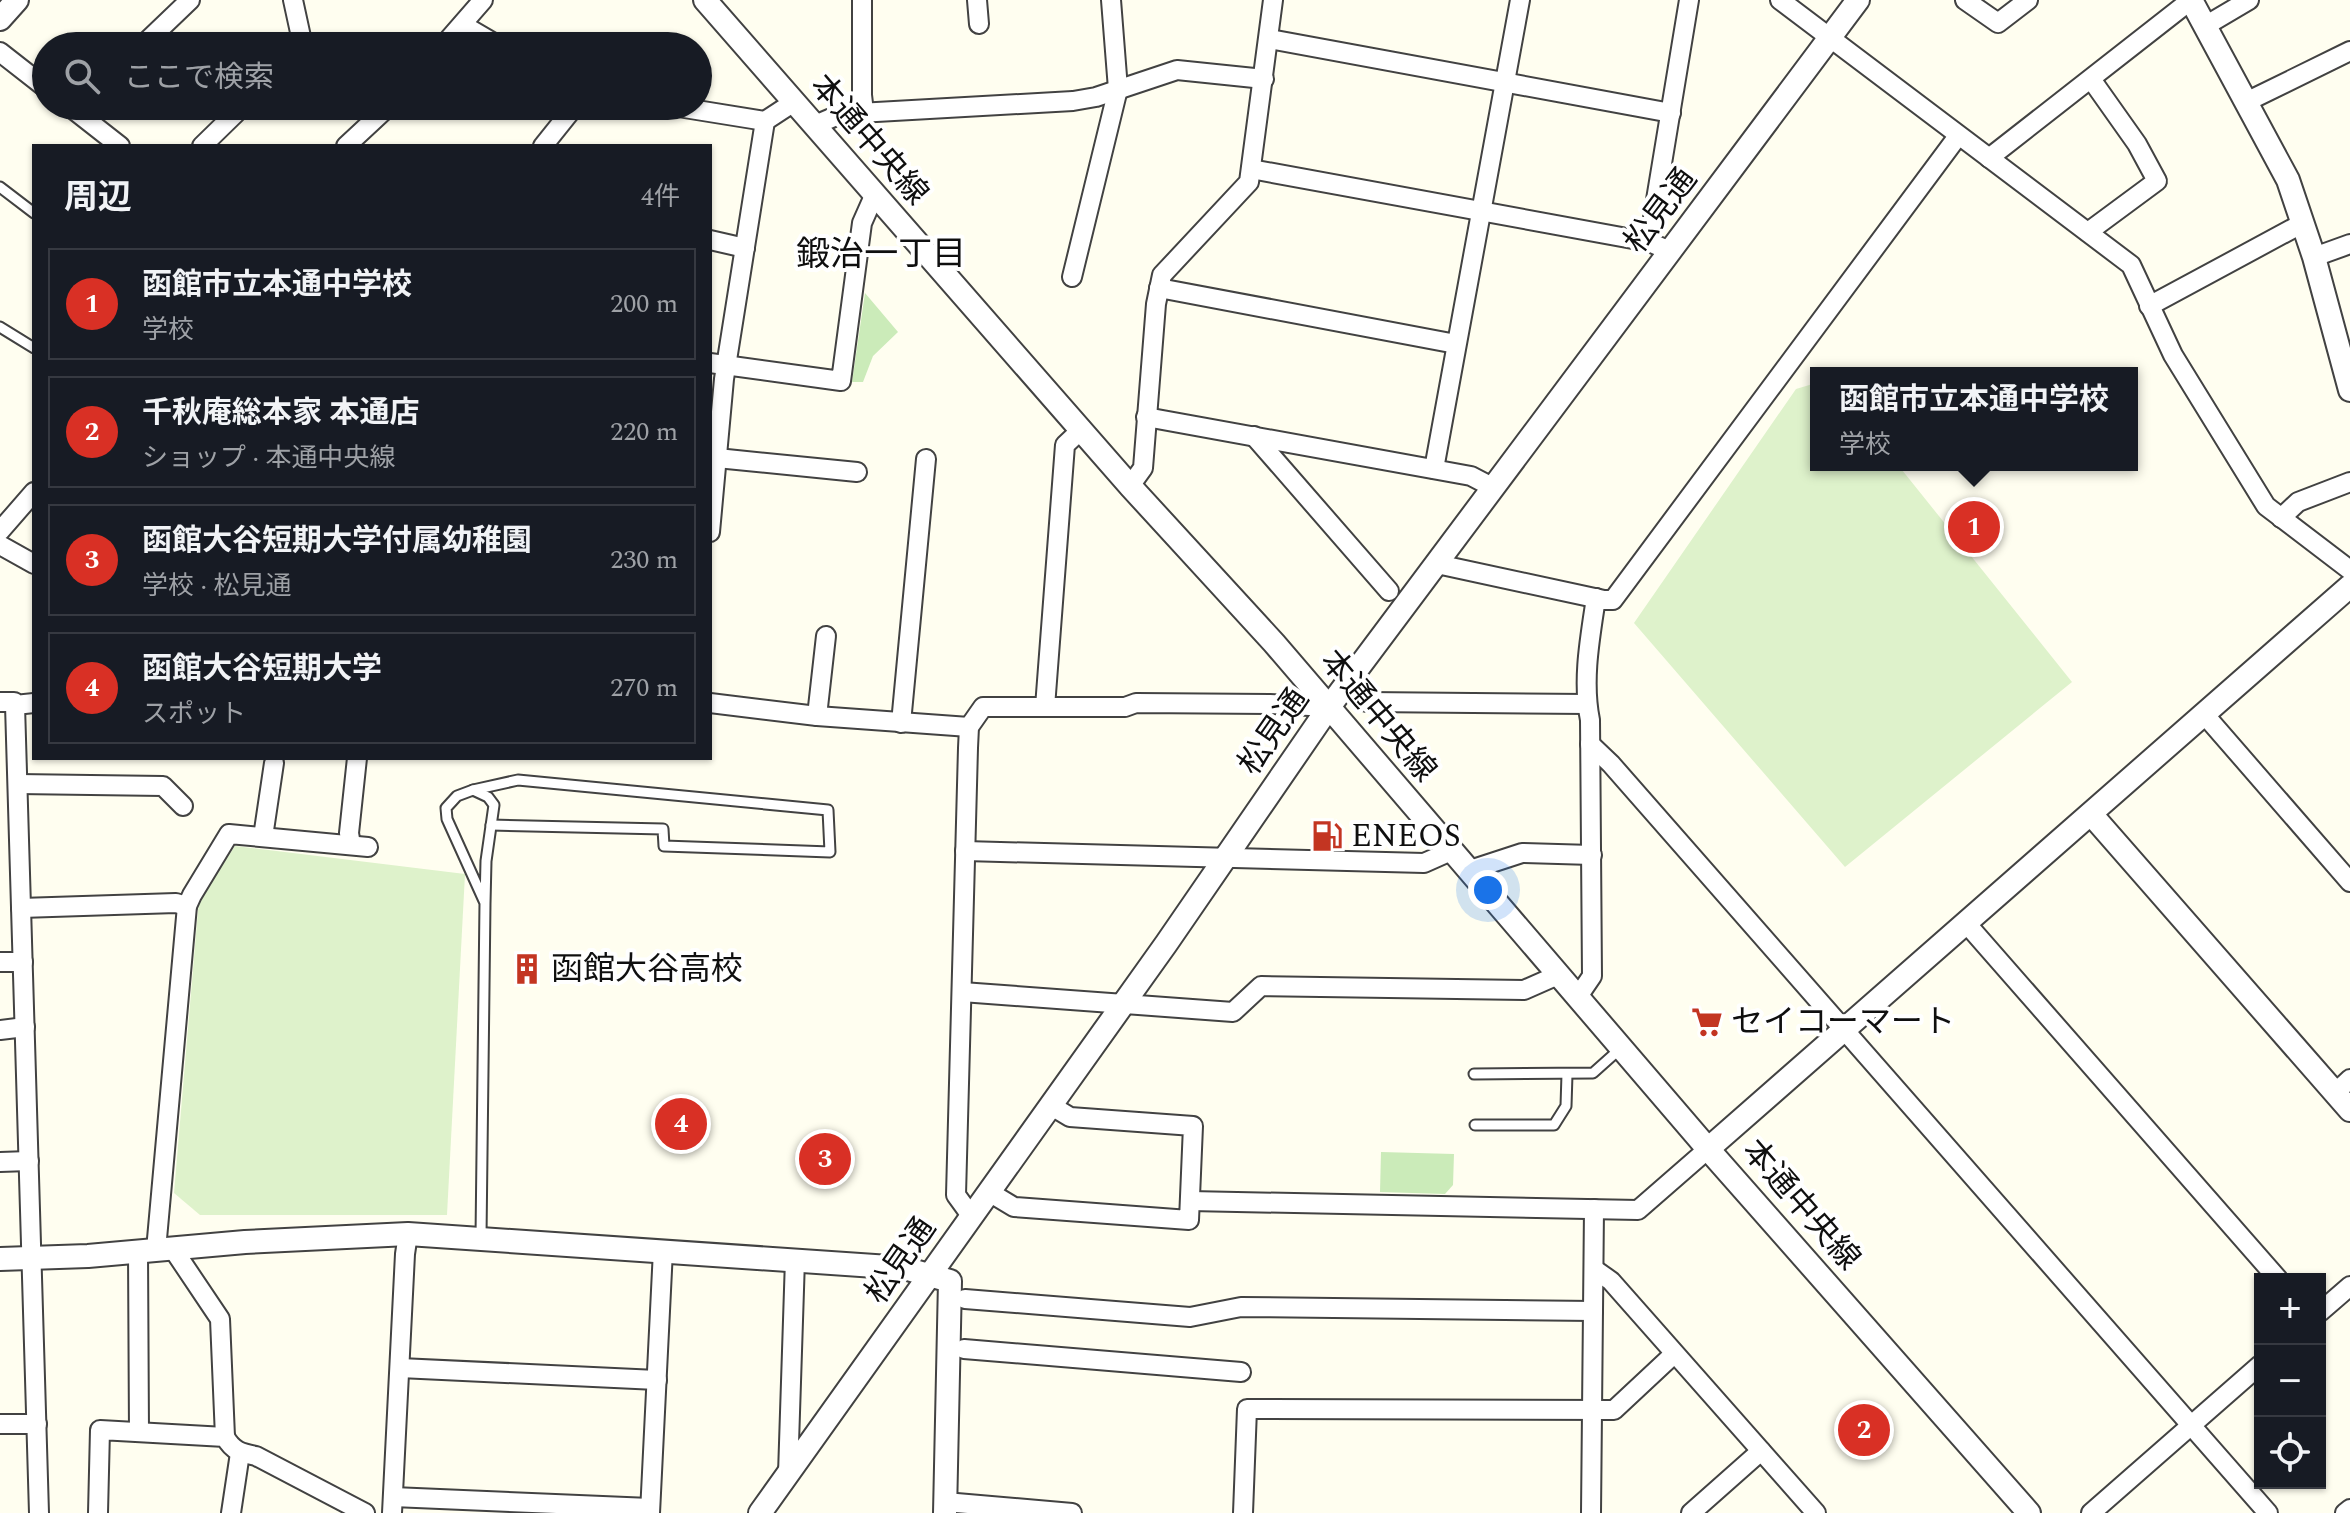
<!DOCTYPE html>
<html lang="ja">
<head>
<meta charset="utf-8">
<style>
	body { margin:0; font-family:Spectral,"Noto Sans JP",serif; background:#20242c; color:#f1f3f6 }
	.controls { position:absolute; right:24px; bottom:24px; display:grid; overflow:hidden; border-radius:0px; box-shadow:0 2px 6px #0004 }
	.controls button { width:72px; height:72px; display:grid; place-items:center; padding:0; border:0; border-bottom:2px solid #363941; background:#171b24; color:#f1f3f6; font:40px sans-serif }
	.you { position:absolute; left:1488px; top:890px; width:28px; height:28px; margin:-20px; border:6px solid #fff; border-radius:50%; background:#1a73e8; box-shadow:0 0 0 12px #1a73e833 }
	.badge { display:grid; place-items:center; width:52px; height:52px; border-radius:50%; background:#d93025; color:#fff; font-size:26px; font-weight:700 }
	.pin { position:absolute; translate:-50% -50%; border:4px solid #fff; box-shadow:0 2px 8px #0006 }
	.popup { position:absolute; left:1810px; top:367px; width:328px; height:104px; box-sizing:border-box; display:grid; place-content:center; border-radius:0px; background:#171b24; filter:drop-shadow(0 2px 6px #0005); font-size:26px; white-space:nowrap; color:#9ea1a6 }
	.popup b { font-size:30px; color:#f1f3f6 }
	.popup::after { content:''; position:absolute; left:50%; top:100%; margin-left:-16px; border:16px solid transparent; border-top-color:#171b24 }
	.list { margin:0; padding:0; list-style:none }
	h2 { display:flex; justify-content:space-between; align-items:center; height:104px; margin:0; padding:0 32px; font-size:34px }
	h2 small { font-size:26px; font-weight:400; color:#9ea1a6 }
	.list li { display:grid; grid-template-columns:52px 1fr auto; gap:24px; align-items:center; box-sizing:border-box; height:112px; margin:0 16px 16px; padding:0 16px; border:2px solid #363941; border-radius:0px }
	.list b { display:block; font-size:30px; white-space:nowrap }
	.list p { margin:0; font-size:26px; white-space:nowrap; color:#9ea1a6 }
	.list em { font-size:26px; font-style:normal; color:#9ea1a6 }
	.icon { flex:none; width:44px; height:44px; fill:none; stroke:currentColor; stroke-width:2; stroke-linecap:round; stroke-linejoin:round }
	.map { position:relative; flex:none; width:2350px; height:1513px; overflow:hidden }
	.search { position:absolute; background:#171b24; box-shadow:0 2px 6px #0004; left:32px; top:32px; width:680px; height:88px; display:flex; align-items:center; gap:20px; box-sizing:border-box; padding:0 28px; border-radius:44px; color:#9ea1a6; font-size:30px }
	.panel { position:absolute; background:#171b24; box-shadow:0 2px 6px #0004; left:32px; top:144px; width:680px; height:616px; border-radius:0px }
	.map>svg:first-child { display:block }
</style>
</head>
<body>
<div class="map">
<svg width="2350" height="1513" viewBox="0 0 2350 1513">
	<rect width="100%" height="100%" fill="#fffef0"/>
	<g fill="#cbebb9">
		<path d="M865,293L898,332L873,356L863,382H852Z"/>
		<path d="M1381,1152L1454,1154L1453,1185L1445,1194L1380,1192Z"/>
	</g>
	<g fill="#def2cb">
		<path d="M1816,383V465H1898L2072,682L1845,867L1634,623L1796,389Z"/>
		<path d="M235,846L465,874L447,1215H200L174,1193L199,899Z"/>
	</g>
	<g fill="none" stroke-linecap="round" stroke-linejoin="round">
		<defs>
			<g id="service">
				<path d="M0,187L34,213"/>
				<path d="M0,327L34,348"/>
				<path d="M473,790L518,780L828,810L830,852L664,846L663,829L491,825"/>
				<path d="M1474,1074L1593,1073L1621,1048"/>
				<path d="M1475,1125H1554L1566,1106L1567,1074"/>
				<path d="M481,1237L485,903L447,819L446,808L457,796L473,790L488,797L494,805L486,861L485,903"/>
			</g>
			<g id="minor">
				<path d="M293,0L303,46"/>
				<path d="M862,0V95L864,112"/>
				<path d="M977,0L979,24"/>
				<path d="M1780,0L2131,265L2173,355L2266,506L2350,570"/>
				<path d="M1965,0L1998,23L2028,0"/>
				<path d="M463,25L499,46"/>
				<path d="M2205,26L2249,0"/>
				<path d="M1270,39L1671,113"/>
				<path d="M142,46L190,0"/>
				<path d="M443,46L483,0"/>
				<path d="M0,52L46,88"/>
				<path d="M2246,102L2350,51"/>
				<path d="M69,106L120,146"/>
				<path d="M672,106L765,121L794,102"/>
				<path d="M815,125L841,114L1073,101L1096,97L1177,70L1264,79"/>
				<path d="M202,146L243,106"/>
				<path d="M346,146L389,106"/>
				<path d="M543,146L575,106"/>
				<path d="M1989,158L2191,0"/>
				<path d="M1251,169L1649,242L1670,251"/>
				<path d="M2088,232L2157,181L2137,144L2091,79"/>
				<path d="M710,240L745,248"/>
				<path d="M1649,242L1689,0"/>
				<path d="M2314,257L2350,244"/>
				<path d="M1072,277L1118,89L1111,0"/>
				<path d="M1159,288L1456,344"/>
				<path d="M2149,306L2303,223"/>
				<path d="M710,363L841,381L862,223L874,196"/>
				<path d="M1146,417L1471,476L1494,488"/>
				<path d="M1254,436L1389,591"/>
				<path d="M717,458L857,472"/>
				<path d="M1434,469L1520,0"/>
				<path d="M1130,486L1143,468L1156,304L1162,275L1249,182L1273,0"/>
				<path d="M2281,518L2298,502L2350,482"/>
				<path d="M0,531L34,492"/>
				<path d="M710,532L724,379L765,121"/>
				<path d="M0,545L34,564"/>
				<path d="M1437,564L1604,600H1613L1958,136"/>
				<path d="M0,702H14L15,705L34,703"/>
				<path d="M1367,702L1587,704"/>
				<path d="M710,703L817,716L969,727"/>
				<path d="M15,705L39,1513"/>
				<path d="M1045,707L1065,445L1082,429"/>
				<path d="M2204,714L2350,882"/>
				<path d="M817,716L826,636"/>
				<path d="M901,723L926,459"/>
				<path d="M1590,744L1611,764L2268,1513"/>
				<path d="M18,784L163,786L183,806"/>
				<path d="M263,837L274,763"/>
				<path d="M351,845L349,833L357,758"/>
				<path d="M965,851L1424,863L1451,851"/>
				<path d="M1470,870L1522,853L1592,855"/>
				<path d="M21,908L176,903L187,906"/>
				<path d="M1966,923L2278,1279"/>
				<path d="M0,962H23"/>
				<path d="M962,992L1233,1012L1261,986L1524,990L1558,975"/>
				<path d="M1577,998L1592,976L1590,720C1582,680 1590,638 1596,598"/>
				<path d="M0,1030L25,1027"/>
				<path d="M2335,1093L2350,1079"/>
				<path d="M0,1162L29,1161"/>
				<path d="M989,1192L1014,1207L1189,1220L1193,1126L1070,1117L1050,1105"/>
				<path d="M1190,1201L1638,1210L1708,1149"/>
				<path d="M972,1217L956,1195L968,748L969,727L983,707H1125L1136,703L1270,704L1329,707"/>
				<path d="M173,1249L220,1319L225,1437"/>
				<path d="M156,1250L187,906L192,895L229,834L368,847"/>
				<path d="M138,1252L139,1432"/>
				<path d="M1594,1269L1611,1281L1816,1513"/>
				<path d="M965,1299L1190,1317L1241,1307L1593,1311"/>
				<path d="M2320,1312L2350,1286"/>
				<path d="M964,1349L1241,1372"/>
				<path d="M400,1368L657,1380"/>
				<path d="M0,1424H37"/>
				<path d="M788,1474L795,1259"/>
				<path d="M393,1497L650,1508"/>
				<path d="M945,1502L1072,1513"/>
				<path d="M98,1513L100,1430L225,1437C233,1451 241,1453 256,1456L365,1513"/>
				<path d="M231,1513L240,1453"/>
				<path d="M392,1513L405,1254L408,1234"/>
				<path d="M650,1513L663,1250"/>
				<path d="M1243,1513L1247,1409L1614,1410L1674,1354"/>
				<path d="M1591,1513L1594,1209"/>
				<path d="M1691,1513L1761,1451"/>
				<path d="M2091,1513L2260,1365"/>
				<path d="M2345,1513L2350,1509"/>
			</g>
			<g id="tertiary">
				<path d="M705,0L1130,486L1274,643L1708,1149L2029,1513"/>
				<path d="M2191,0L2288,180L2314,257L2350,390"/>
				<path d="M0,19L17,0"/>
				<path d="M2091,814L2350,1110"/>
				<path d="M1708,1149L2350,586"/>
				<path d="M0,1259L88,1256L245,1242L408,1234L904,1268L950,1281L945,1513"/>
				<path d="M760,1513L1166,944L1329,707L1858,0"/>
			</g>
		</defs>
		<use href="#service" stroke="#424242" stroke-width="13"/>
		<use href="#minor" stroke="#424242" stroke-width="22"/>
		<use href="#tertiary" stroke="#424242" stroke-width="26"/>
		<use href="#service" stroke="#fff" stroke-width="9"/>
		<use href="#minor" stroke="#fff" stroke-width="18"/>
		<use href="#tertiary" stroke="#fff" stroke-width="22"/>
	</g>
	<defs>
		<symbol id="fuel-bare" viewBox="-9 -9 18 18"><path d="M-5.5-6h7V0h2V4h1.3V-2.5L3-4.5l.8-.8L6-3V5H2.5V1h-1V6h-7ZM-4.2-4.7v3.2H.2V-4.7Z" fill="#c33522" stroke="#fff" stroke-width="2.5" paint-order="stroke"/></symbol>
		<symbol id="building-bare" viewBox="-9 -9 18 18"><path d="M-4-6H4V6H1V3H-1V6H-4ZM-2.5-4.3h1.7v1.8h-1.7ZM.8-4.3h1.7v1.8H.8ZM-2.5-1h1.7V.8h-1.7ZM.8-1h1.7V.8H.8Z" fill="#c33522" stroke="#fff" stroke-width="2.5" paint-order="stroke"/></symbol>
		<symbol id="supermarket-bare" viewBox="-9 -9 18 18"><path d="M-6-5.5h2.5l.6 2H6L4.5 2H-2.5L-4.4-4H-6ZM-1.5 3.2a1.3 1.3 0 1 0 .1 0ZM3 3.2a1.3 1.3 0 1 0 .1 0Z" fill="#c33522" stroke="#fff" stroke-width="2.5" paint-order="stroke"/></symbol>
	</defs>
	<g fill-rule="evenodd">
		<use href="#fuel-bare" x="1305" y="814" width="44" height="44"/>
		<use href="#building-bare" x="505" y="947" width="44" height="44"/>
		<use href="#supermarket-bare" x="1685" y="1000" width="44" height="44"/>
	</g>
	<g text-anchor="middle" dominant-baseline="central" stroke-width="8" stroke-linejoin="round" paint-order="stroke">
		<g font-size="32" fill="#0f0f0f" stroke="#fff">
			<text transform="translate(869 140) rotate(49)">本通中央線</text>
			<text transform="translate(1661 211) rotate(-53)">松見通</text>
			<text transform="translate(1378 716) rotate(50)">本通中央線</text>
			<text transform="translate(1274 732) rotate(-55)">松見通</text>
			<text transform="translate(1801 1205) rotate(49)">本通中央線</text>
			<text transform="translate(901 1261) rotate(-55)">松見通</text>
		</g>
		<g font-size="32" fill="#0f0f0f" stroke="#fff" text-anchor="start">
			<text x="1351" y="836">ENEOS</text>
			<text x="551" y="969">函館大谷高校</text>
			<text x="1731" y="1022">セイコーマート</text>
		</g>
		<g font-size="34" fill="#0f0f0f" stroke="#fff">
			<text x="881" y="255">鍛治一丁目</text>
		</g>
	</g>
</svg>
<div class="controls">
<button>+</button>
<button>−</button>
<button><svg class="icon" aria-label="locate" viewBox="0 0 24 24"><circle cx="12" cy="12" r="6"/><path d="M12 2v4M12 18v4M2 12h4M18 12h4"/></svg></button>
</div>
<div class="you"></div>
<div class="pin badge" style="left:1974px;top:527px">1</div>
<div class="popup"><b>函館市立本通中学校</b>学校</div>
<div class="pin badge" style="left:1864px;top:1430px">2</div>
<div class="pin badge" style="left:825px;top:1159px">3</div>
<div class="pin badge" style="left:681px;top:1124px">4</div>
<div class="search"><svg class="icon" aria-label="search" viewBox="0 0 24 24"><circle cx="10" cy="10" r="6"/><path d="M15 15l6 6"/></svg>ここで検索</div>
<section class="panel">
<h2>周辺<small>4件</small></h2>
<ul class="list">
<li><span class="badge">1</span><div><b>函館市立本通中学校</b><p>学校</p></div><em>200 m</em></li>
<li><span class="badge">2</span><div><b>千秋庵総本家 本通店</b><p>ショップ · 本通中央線</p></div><em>220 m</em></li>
<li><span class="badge">3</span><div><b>函館大谷短期大学付属幼稚園</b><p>学校 · 松見通</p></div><em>230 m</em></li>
<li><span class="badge">4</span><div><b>函館大谷短期大学</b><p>スポット</p></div><em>270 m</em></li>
</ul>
</section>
</div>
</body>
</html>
